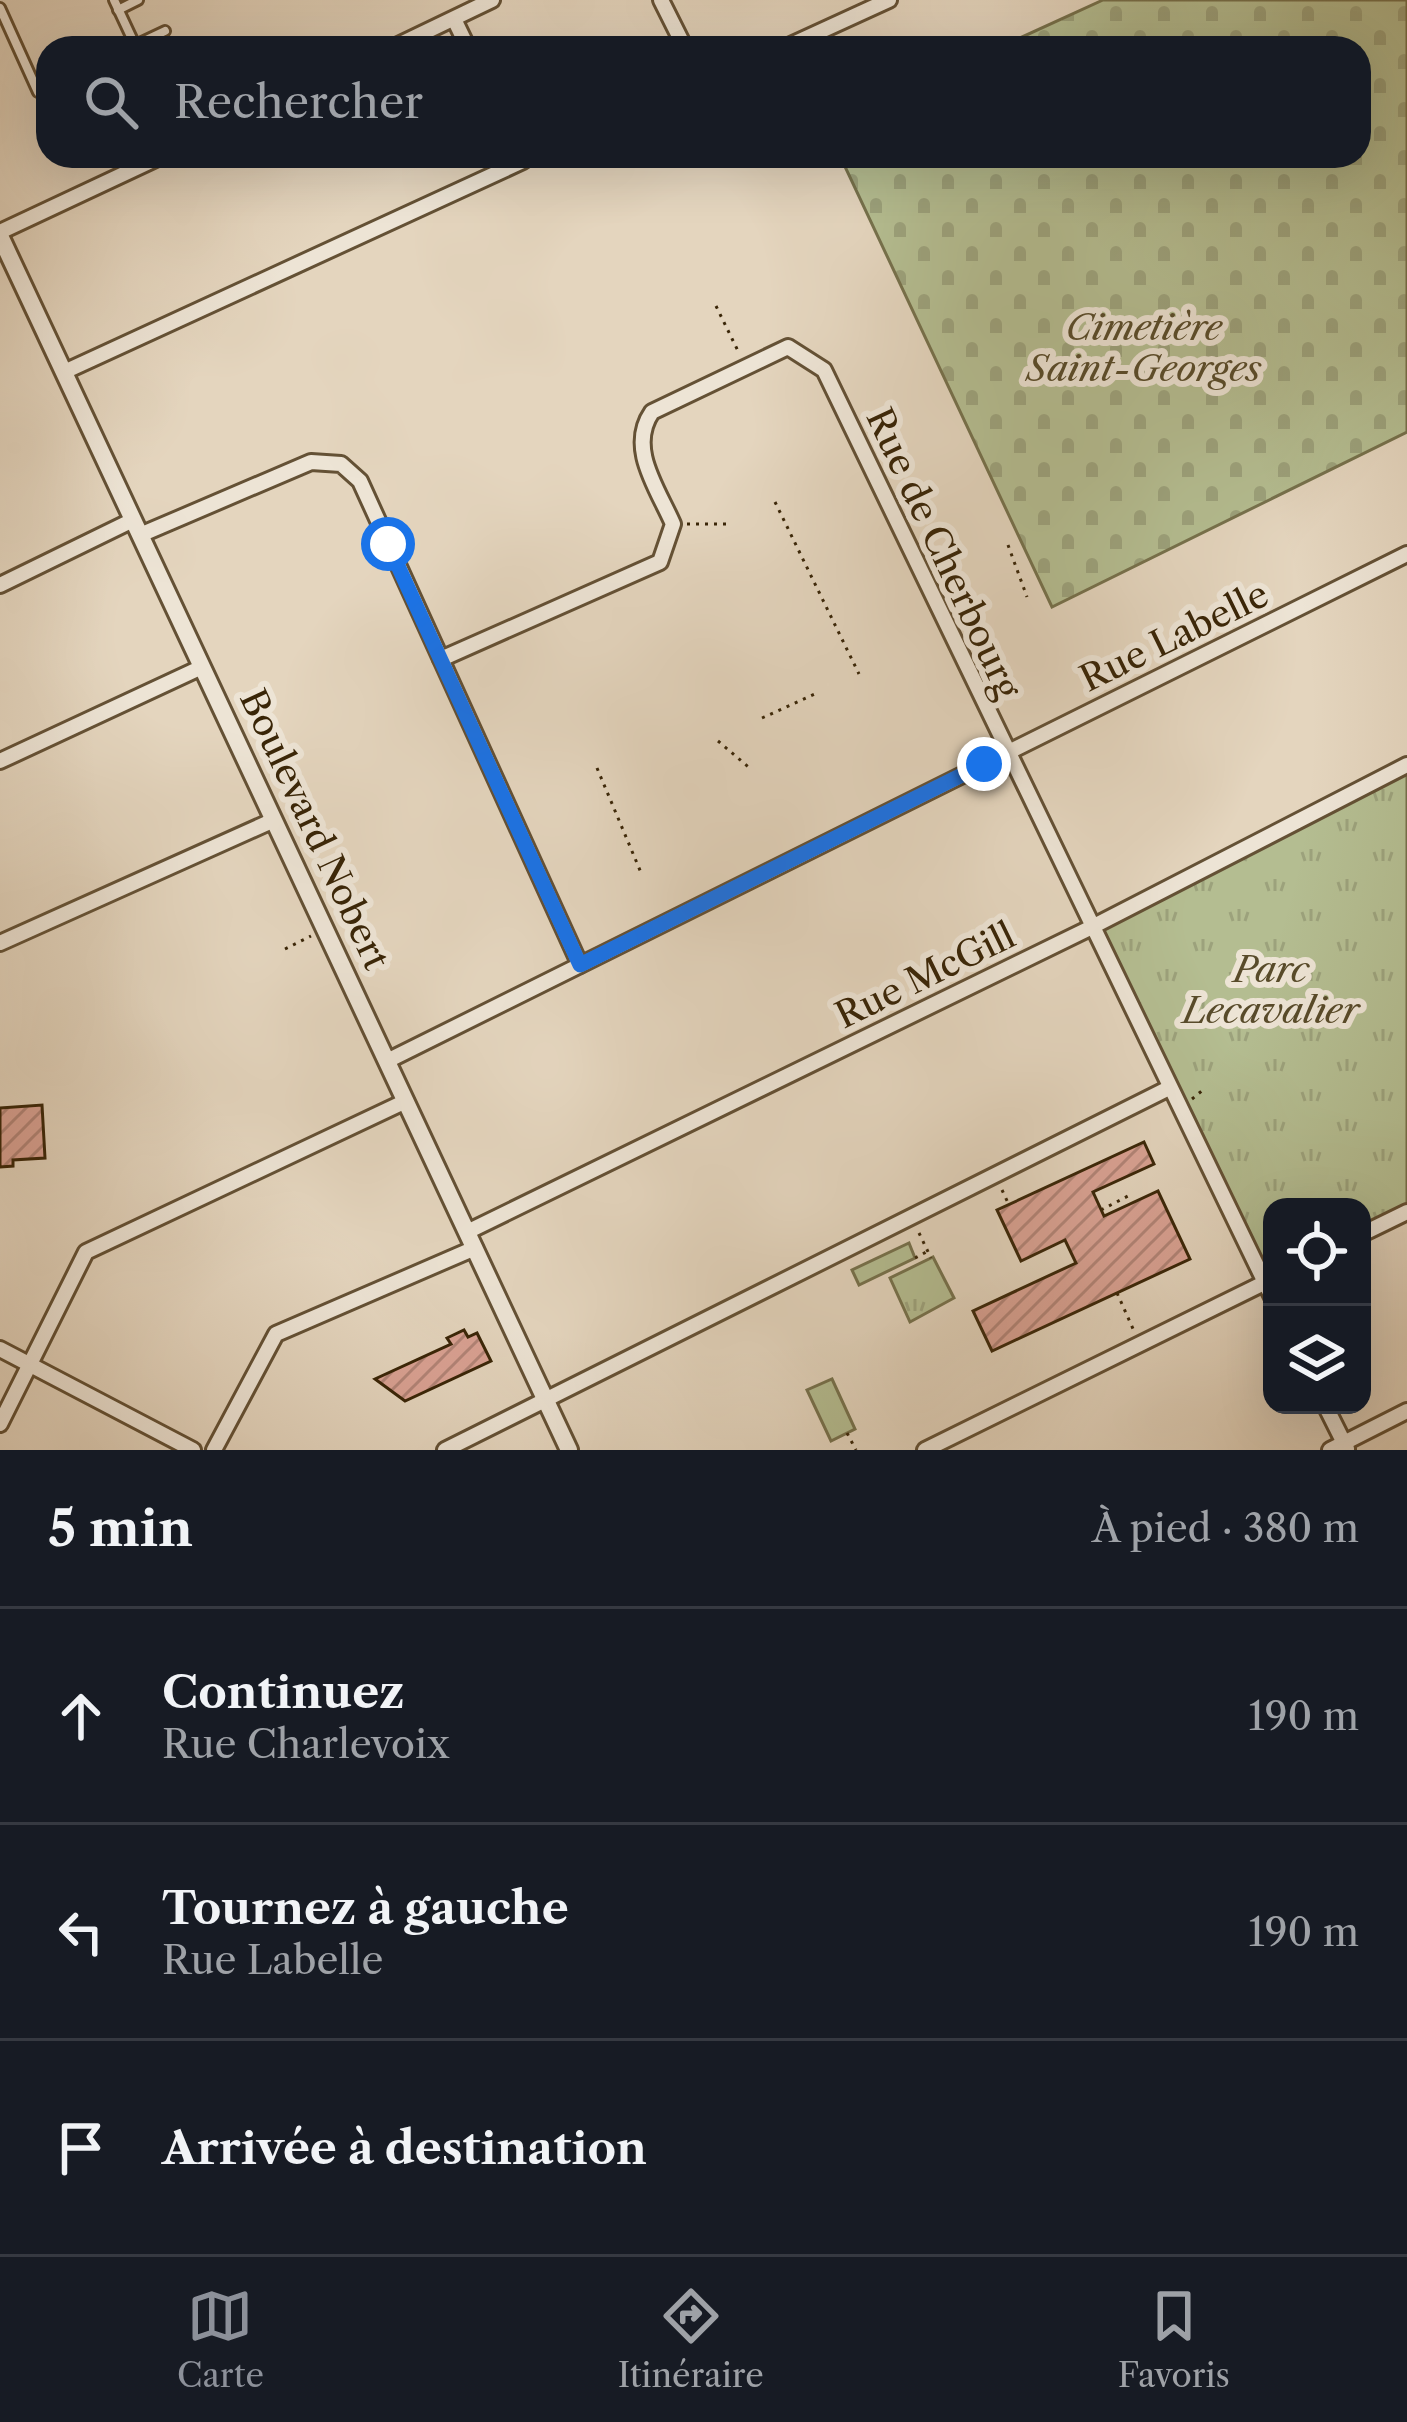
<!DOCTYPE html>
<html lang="fr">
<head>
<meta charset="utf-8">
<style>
	body { margin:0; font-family:"Libre Caslon Text",serif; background:#20242c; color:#f1f3f6 }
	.controls { position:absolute; right:36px; bottom:36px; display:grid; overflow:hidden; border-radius:24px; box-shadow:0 12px 48px #0002 }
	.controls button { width:108px; height:108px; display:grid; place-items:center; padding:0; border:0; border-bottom:3px solid #363941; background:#171b24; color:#f1f3f6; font:60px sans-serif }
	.stop { position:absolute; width:36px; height:36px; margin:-27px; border:9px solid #1a73e8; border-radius:50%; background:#fff }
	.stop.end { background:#1a73e8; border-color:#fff; box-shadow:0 3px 12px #0008 }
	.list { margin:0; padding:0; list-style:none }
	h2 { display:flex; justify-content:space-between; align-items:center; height:156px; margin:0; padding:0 48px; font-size:51px }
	h2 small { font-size:39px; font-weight:400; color:#9ea1a6 }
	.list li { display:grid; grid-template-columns:78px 1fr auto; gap:36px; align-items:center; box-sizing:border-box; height:216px; padding:0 48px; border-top:3px solid #363941 }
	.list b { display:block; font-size:45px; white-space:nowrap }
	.list p { margin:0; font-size:39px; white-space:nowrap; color:#9ea1a6 }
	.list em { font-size:39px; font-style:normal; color:#9ea1a6 }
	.icon { flex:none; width:66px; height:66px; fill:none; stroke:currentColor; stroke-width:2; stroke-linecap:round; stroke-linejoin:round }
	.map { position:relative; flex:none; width:1407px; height:1450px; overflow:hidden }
	.search { position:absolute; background:#171b24; box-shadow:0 12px 48px #0002; left:36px; right:36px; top:36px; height:132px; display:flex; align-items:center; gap:30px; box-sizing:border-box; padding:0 42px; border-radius:36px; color:#9ea1a6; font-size:45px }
	.sheet { height:804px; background:#171b24 }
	nav { display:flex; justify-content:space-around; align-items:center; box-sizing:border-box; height:168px; border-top:3px solid #363941; background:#171b24; font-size:33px; color:#9ea1a6 }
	nav a { display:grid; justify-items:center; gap:6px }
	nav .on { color:#8c9099 }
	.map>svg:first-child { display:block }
</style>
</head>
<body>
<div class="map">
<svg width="1407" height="1450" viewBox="0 0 1407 1450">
	<defs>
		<pattern id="cemetery-stones" width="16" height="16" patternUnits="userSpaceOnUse" patternTransform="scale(3)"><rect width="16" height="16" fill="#b4bd91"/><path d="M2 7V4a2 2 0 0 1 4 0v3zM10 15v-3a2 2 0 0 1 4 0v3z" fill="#9ca27c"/></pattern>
		<pattern id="park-tufts" width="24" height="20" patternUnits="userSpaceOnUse" patternTransform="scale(3)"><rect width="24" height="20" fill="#b4bd91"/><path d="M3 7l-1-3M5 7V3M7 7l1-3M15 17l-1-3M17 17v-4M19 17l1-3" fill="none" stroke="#9ca27c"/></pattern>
		<pattern id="building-hatch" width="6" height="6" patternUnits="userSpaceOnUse" patternTransform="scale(3)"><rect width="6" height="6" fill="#daa294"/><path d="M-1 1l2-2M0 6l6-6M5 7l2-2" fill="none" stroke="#b28477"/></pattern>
	</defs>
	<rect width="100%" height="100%" fill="#e4d5be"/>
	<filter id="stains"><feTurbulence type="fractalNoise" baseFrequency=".00167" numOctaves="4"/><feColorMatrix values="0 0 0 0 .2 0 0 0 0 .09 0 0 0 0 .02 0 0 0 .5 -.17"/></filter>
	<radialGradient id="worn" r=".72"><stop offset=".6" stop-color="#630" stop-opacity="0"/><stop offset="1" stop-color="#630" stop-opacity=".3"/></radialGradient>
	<g fill="#b4bd91" stroke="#76714c" stroke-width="3">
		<path d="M909,1243L915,1258L859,1285L852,1270Z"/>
		<path d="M832,1379L855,1429L831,1441L807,1390Z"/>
	</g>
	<path fill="url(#cemetery-stones)" stroke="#76714c" stroke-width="3" d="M1103,0H1407V432L1052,607L840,156H1359V48H998Z"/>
	<g fill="url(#park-tufts)" stroke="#76714c" stroke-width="3">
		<path d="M1407,765V1212L1362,1234V1207H1272V1279L1265,1282L1090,928Z"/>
		<path d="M933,1257L954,1298L910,1322L890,1278Z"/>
	</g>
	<g fill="url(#building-hatch)" stroke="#392507" stroke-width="3">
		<path d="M42,1105L45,1158L13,1160V1166L0,1167V1108Z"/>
		<path d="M1144,1142L1154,1164L1093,1192L1104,1216L1158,1191L1190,1259L992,1351L973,1311L1076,1263L1065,1240L1021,1261L997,1210Z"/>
		<path d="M464,1330L468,1337L477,1333L491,1361L405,1401L375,1379L451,1344L447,1338Z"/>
	</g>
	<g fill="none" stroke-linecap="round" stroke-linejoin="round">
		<defs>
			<g id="service">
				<path d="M114,0L135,45"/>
				<path d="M0,8L38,92L48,87"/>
				<path d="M118,10L138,0"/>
				<path d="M129,48L165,31"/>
			</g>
			<g id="minor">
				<path d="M661,0L685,48"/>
				<path d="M454,19L468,48"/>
				<path d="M392,48L492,0"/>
				<path d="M784,48L889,0"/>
				<path d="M0,232L162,156"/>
				<path d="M64,372L523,161L520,156"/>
				<path d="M140,535L311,462L341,464L360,481L580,965"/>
				<path d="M0,585L133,520"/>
				<path d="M441,659L660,562L673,524C658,489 627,448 652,412L788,347L824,370L1272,1297"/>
				<path d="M0,761L202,667"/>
				<path d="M0,943L274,820"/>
				<path d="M387,1061L1407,554"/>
				<path d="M467,1232L1090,928L1407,765"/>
				<path d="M1362,1234L1407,1212"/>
				<path d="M0,1349L193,1450"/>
				<path d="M1325,1405L1347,1449"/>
				<path d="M0,1424L86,1252L406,1101"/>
				<path d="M214,1450L276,1334L475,1248"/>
				<path d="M445,1450L1169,1088"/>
				<path d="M925,1450L1270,1280"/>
				<path d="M1330,1450L1407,1411"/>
			</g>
			<path id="tertiary" d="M0,236L569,1450"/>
		</defs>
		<use href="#service" stroke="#645135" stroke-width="14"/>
		<use href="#minor" stroke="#645135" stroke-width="20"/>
		<use href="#tertiary" stroke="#645135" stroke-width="22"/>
		<g stroke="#392507" stroke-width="3" stroke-dasharray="3 6" stroke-linecap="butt">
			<path d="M716,306L739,353"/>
			<path d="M775,502L859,674"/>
			<path d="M687,524H730"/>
			<path d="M1008,545L1027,597"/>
			<path d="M762,718L817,693"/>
			<path d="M718,741L752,770"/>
			<path d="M597,768L642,875"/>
			<path d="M285,949L311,936"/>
			<path d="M1192,1099L1204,1089"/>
			<path d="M1002,1190L1009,1205"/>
			<path d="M1101,1210L1128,1196"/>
			<path d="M919,1233L931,1258"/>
			<path d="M915,1258L928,1251"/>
			<path d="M1117,1293L1134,1331"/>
			<path d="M847,1433L856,1450"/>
		</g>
		<use href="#service" stroke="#ede4d5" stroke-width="8"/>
		<use href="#minor" stroke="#ede4d5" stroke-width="14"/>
		<use href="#tertiary" stroke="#ede4d5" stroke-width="16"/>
	</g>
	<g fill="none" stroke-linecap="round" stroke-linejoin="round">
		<path stroke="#1a73e8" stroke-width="15" d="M388,544L580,965L984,764"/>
	</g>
	<g text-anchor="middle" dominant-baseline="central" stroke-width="12" stroke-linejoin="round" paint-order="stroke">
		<g font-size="36" font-style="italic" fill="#584b2a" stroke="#ede4d5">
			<text x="1144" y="327">Cimetière<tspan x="1144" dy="41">Saint-Georges</tspan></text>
			<text x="1271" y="969">Parc<tspan x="1271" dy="41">Lecavalier</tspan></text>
		</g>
		<g font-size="36" fill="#392507" stroke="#ede4d5">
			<text transform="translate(944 553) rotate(65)">Rue de Cherbourg</text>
			<text transform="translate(1174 636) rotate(-26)">Rue Labelle</text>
			<text transform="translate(315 829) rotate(65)">Boulevard Nobert</text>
			<text transform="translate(925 975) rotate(-26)">Rue McGill</text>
		</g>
	</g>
	<rect width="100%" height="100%" filter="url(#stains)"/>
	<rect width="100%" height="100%" fill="url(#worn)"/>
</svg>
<div class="controls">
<button><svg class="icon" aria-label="locate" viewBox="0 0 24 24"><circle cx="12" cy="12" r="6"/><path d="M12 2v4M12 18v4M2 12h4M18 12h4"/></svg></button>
<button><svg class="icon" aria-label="layers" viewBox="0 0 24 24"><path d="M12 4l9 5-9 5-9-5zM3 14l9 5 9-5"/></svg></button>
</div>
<div class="stop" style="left:388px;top:544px"></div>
<div class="stop end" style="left:984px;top:764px"></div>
<div class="search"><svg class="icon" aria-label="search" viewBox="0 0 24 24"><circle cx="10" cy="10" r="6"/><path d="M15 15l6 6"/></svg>Rechercher</div>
</div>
<section class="sheet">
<h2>5 min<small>À pied · 380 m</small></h2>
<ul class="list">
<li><svg class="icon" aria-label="ahead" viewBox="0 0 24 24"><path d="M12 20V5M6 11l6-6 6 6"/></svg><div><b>Continuez</b><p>Rue Charlevoix</p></div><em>190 m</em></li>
<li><svg class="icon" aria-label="left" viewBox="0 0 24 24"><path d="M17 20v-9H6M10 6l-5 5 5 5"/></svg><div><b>Tournez à gauche</b><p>Rue Labelle</p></div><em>190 m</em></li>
<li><svg class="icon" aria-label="arrive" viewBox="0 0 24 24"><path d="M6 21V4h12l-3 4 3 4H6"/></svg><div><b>Arrivée à destination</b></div></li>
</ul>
</section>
<nav>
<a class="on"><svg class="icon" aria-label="map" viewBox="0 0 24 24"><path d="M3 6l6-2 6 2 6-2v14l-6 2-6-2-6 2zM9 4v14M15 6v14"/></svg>Carte</a>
<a><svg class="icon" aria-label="directions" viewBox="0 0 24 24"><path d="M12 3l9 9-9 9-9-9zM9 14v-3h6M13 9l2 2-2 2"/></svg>Itinéraire</a>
<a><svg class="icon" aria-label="saved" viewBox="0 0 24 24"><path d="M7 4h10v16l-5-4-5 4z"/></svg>Favoris</a>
</nav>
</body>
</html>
